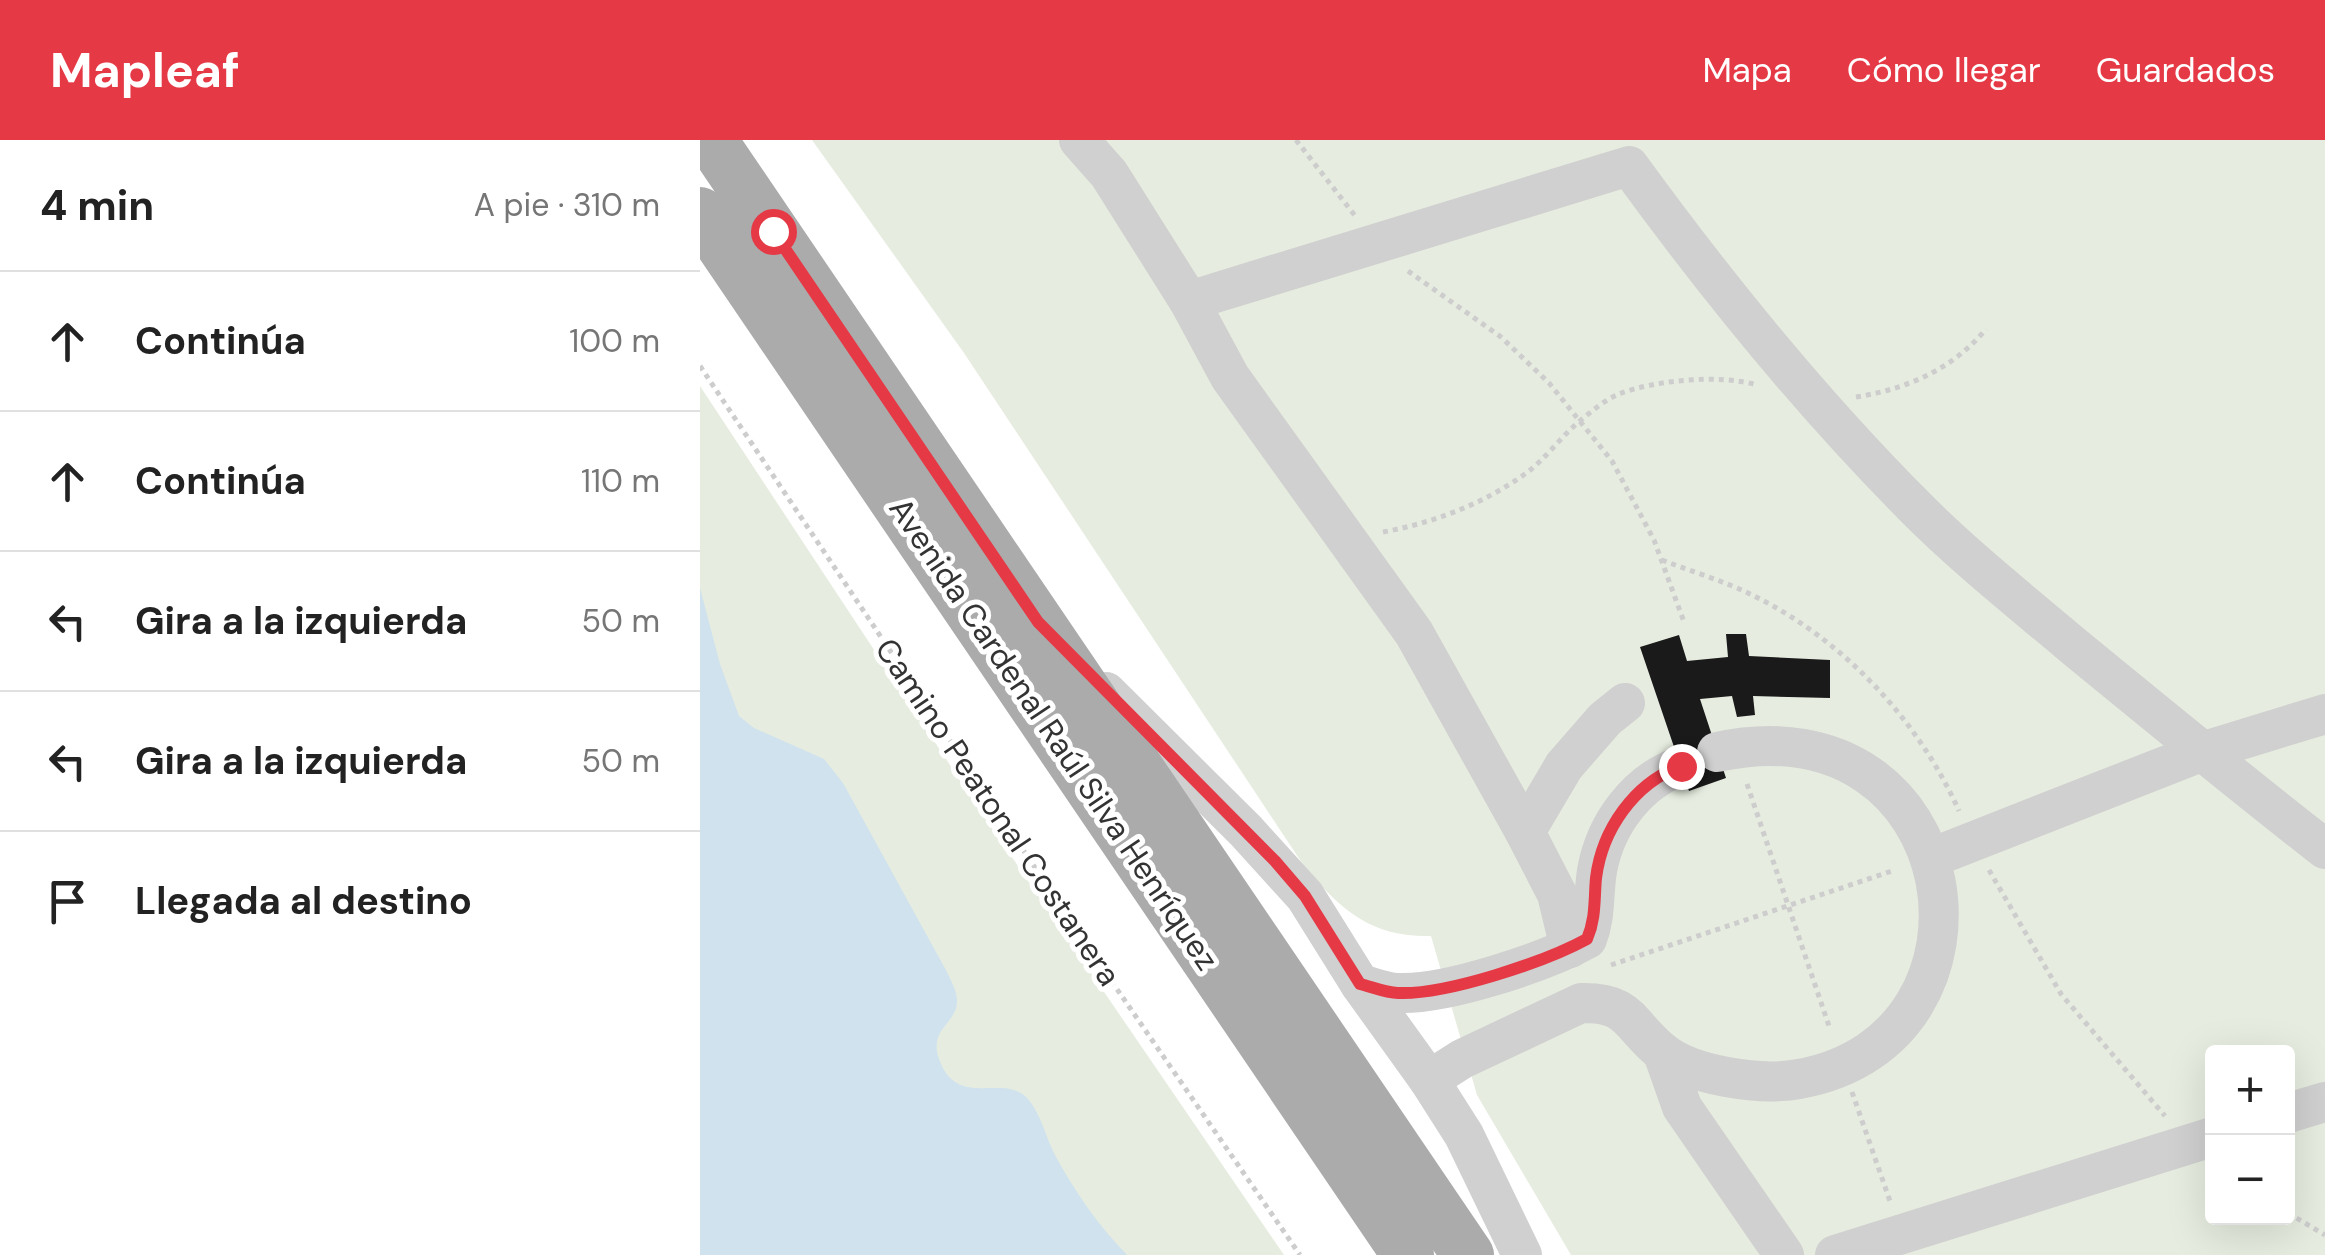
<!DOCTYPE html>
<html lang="es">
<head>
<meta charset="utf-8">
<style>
	body { margin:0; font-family:"DM Sans",sans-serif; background:#f2f2f2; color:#222 }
	.controls { position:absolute; right:30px; bottom:30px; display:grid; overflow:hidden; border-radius:10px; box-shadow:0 10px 40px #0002 }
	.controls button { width:90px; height:90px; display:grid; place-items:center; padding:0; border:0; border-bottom:2px solid #e0e0e0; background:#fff; color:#222; font:50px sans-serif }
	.stop { position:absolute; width:30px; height:30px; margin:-22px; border:8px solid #e63946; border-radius:50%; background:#fff }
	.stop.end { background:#e63946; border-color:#fff; box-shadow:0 2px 10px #0008 }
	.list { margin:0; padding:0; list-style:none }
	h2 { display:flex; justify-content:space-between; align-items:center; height:130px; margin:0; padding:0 40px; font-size:42px }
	h2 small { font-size:32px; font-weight:400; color:#767676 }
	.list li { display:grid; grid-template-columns:65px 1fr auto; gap:30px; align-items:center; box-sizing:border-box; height:140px; padding:0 40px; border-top:2px solid #e0e0e0 }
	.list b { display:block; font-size:38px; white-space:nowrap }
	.list em { font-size:32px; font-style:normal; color:#767676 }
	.icon { flex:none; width:55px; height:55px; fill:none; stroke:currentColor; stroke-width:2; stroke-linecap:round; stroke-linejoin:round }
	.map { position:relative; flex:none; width:1625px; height:1115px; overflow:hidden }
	header { display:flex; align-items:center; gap:60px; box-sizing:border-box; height:140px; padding:0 50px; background:#e63946; color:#fff }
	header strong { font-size:48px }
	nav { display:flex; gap:55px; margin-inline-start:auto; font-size:35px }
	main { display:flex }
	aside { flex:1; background:#fff }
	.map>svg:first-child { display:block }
</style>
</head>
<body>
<header>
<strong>Mapleaf</strong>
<nav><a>Mapa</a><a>Cómo llegar</a><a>Guardados</a></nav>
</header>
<main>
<aside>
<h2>4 min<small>A pie · 310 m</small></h2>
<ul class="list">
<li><svg class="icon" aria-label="ahead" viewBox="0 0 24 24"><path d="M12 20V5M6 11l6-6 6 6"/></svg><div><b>Continúa</b></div><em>100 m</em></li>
<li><svg class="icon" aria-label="ahead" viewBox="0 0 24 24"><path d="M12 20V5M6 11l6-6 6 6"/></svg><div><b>Continúa</b></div><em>110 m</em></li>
<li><svg class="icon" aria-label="left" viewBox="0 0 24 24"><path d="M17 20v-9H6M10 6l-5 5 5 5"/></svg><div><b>Gira a la izquierda</b></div><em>50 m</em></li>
<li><svg class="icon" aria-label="left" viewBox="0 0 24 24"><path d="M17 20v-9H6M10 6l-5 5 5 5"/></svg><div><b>Gira a la izquierda</b></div><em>50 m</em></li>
<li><svg class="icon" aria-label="arrive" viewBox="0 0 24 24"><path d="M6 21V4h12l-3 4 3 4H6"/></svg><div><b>Llegada al destino</b></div></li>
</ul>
</aside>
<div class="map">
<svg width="1625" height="1115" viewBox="0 0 1625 1115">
	<rect width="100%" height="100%" fill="#fff"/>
	<g fill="#e6ecdf" fill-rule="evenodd">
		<path d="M112,0H1625V1115H871L777,955L731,796C672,797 646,773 608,732L264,213ZM1512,912H1588V1078H1512Z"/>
		<path d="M0,246L281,672L584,1115H0Z"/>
	</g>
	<path fill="#cfe2ee" d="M0,448L20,524L39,576L54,588L124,619L143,643L247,832C251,841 257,851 257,861C257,885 225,889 241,924C260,968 306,933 328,959C341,974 346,998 355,1015C375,1052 398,1085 427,1115H0Z"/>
	<path fill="#1a1a1a" d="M1026,494H1046L1049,516L1130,520V558L1053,556L1055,575L1037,577L1032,556L1000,559L1026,638L989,651L940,507L979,495L987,521L1028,517Z"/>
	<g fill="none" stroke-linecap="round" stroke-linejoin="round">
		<g stroke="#cdcdcd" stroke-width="5" stroke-dasharray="5 5" stroke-linecap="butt">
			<path d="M596,0L656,77"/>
			<path d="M708,131L801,197L849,243L912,321L954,400L984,482"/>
			<path d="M0,226L388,807L600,1115"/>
			<path d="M1156,257C1207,249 1253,229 1286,189"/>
			<path d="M683,392C733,383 783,364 825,334C846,319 861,296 881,280C892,271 906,259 919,254C955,240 1020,234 1057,245"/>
			<path d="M962,420C990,431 1021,440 1048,453C1141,497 1218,579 1259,671"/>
			<path d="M1047,644L1130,889"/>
			<path d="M1289,730L1361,854L1465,976"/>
			<path d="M911,825L1195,730"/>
			<path d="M1152,952L1191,1064"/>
			<path d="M1588,1073L1625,1095"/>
		</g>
		<g stroke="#d0d0d0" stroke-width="40">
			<path d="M379,0L409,34L489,161L530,237L714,493L825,692"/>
			<path d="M489,161L929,26C1017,147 1111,263 1217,369C1265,417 1319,460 1371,504C1455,573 1539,642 1625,709"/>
			<path d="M406,552L546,691L605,756L660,844L729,940L764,995L822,1115"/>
			<path d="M1231,718L1501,612L1625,574"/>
			<path d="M870,808L857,754L825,692L864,626L905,579L925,563"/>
			<path d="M660,844C672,847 686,853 698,853C746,855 845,822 887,799C896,776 893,755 897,731C905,685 936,642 981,626"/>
			<path d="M963,913L982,967L1084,1115"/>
			<path d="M729,940L762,919L881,863C931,862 928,884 961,911C990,936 1061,946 1099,939C1319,900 1270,557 1017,612"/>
			<path d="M1588,973L1625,962"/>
			<path d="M1135,1115L1512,997"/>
		</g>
		<g stroke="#ababab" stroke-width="52">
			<path d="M11,0L768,1115"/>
			<path d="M0,73L708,1115"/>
		</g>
	</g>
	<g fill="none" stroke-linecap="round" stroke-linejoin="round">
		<path stroke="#e63946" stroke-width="12" d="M73,91L338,482L575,721L605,756L660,844C672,847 686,853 698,853C746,855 845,822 887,799C896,778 894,760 896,738C902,690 934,643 981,626"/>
	</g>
	<g text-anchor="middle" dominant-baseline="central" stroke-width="10" stroke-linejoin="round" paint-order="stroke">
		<g font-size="32" fill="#333" stroke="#fff">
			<text transform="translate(354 594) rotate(56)">Avenida Cardenal Raúl Silva Henríquez</text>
			<text transform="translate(298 672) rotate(56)">Camino Peatonal Costanera</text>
		</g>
	</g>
</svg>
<div class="controls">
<button>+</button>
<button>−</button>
</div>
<div class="stop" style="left:73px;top:91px"></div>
<div class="stop end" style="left:981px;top:626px"></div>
</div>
</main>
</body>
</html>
